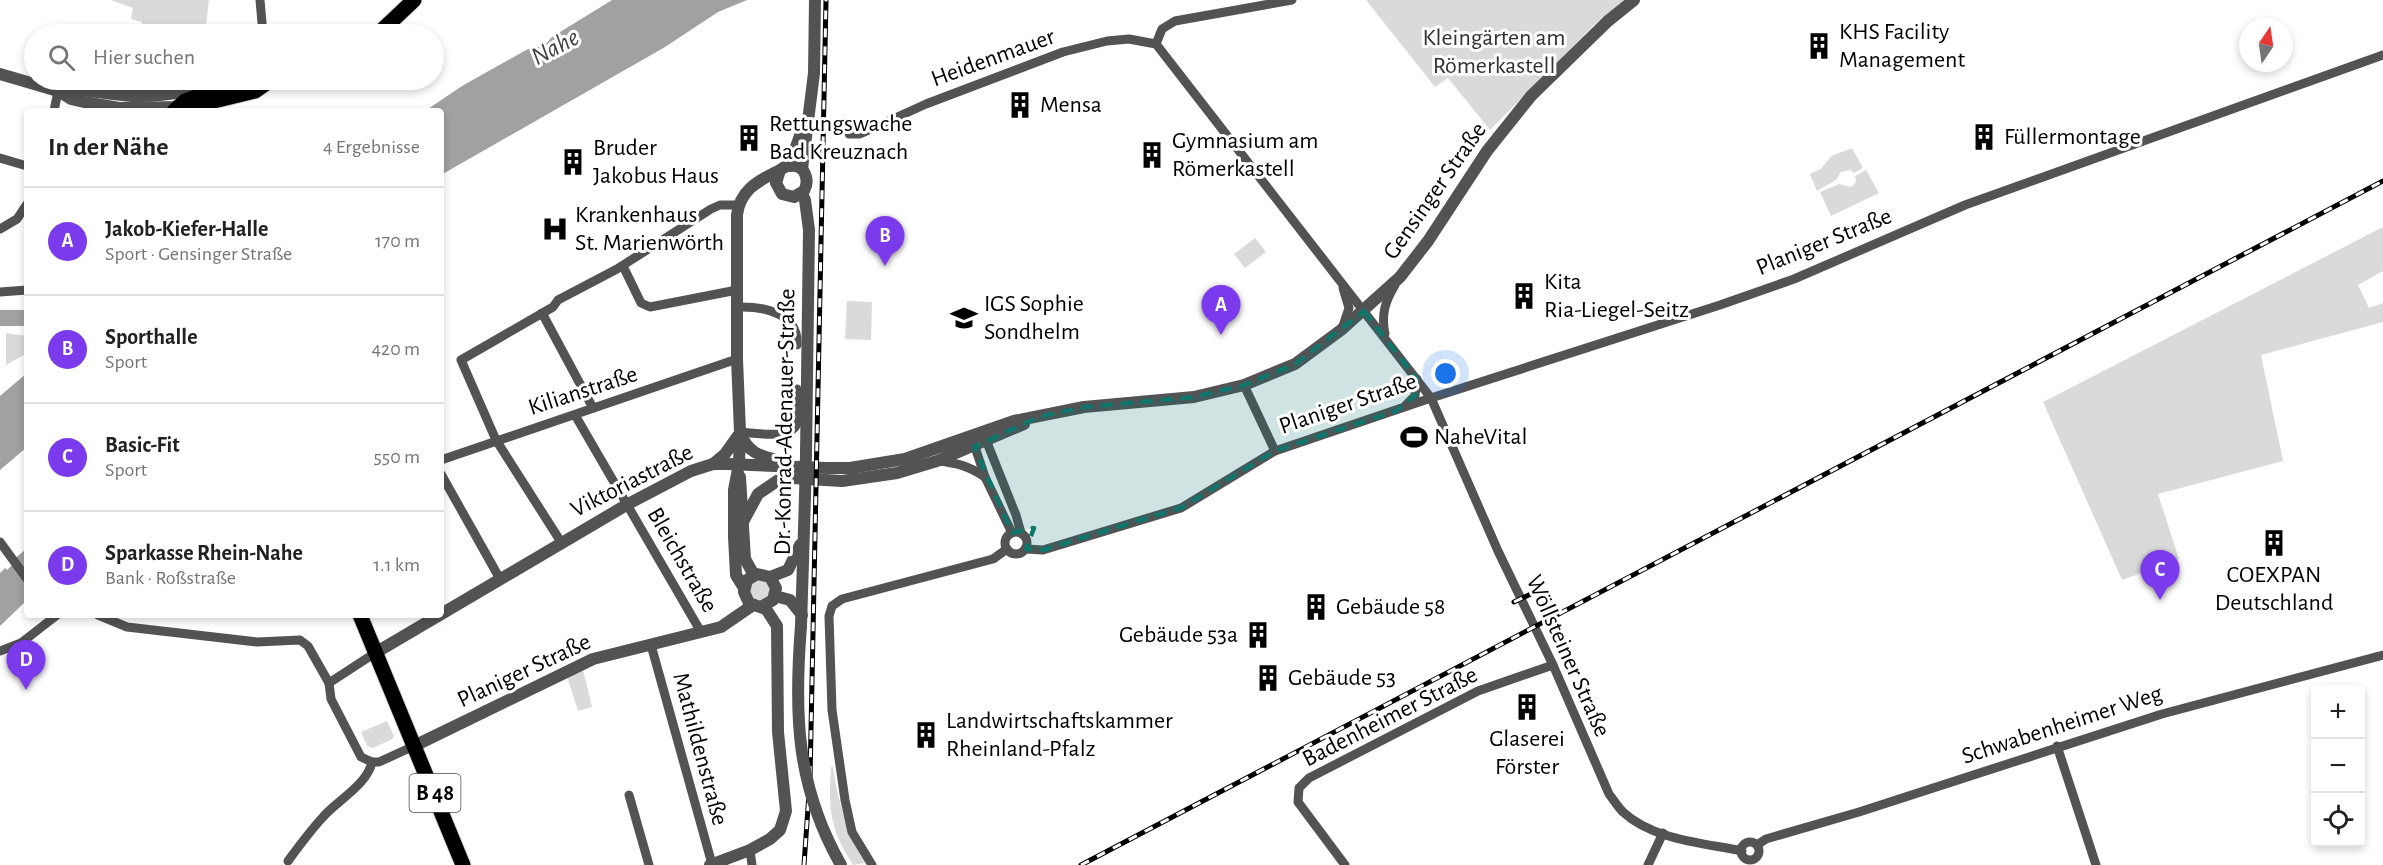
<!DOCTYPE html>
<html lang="de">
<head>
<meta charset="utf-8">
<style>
	body { margin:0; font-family:"Alegreya Sans",sans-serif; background:#f2f2f2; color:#202124 }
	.controls { position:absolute; right:18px; bottom:18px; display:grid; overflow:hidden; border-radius:6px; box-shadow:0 3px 9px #0003 }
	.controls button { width:54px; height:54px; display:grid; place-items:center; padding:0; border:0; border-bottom:2px solid #e0e0e0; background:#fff; color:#202124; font:30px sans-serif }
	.compass { position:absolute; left:2239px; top:18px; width:54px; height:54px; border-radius:50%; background:#fff; box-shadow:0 3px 9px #0003; rotate:13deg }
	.you { position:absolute; left:1446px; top:374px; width:21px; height:21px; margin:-15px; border:4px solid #fff; border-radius:50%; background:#1a73e8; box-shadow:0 0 0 9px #1a73e833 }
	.badge { display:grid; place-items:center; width:39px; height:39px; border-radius:50%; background:#7c3aed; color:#fff; font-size:20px; font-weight:700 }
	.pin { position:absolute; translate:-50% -50px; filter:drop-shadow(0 2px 3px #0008) }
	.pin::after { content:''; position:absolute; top:32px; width:21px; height:18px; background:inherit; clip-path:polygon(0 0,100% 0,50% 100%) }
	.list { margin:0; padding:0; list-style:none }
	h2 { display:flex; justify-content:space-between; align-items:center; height:78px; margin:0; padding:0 24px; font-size:26px }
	h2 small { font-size:20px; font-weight:400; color:#757577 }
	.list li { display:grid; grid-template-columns:39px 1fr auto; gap:18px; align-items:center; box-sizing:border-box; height:108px; padding:0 24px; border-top:2px solid #e0e0e0 }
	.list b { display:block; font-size:22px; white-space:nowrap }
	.list p { margin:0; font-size:20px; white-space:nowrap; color:#757577 }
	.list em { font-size:20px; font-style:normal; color:#757577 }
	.icon { flex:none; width:33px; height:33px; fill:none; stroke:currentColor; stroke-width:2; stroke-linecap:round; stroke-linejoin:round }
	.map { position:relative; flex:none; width:2383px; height:865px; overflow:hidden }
	.search { position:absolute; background:#fff; box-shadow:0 3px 9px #0003; left:24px; top:24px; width:420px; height:66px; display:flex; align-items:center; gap:15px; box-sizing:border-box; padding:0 21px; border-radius:33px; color:#757577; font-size:22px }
	.panel { position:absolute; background:#fff; box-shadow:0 3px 9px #0003; left:24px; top:108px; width:420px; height:510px; border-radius:6px }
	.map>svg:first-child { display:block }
</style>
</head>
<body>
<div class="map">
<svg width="2383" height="865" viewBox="0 0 2383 865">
	<rect width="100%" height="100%" fill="#fff"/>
	<g fill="#dadada">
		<path d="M111,0H209L205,34H157L142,31V22L131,19L133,8Z"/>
		<path d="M1366,0H1625L1592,27L1490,130L1448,78L1435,87Z"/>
		<path d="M1852,148L1863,168L1854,173L1850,170L1841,172L1836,180L1817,191L1810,174L1821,169L1831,156Z"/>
		<path d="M1866,170L1879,193L1831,216L1820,192L1839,184L1851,187L1856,182L1855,176Z"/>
		<path d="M2383,227V271L2358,285L2369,308L2383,303V322L2261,355L2283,461L2158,494L2179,559L2122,580L2043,402Z"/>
		<path d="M1255,238L1266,252L1245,268L1234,254Z"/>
		<path d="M847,301L872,302L871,340L845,339Z"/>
		<path d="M6,333L27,336V353L6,365Z"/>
		<circle cx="760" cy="590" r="10"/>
		<path d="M583,670L592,707L578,711L567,676Z"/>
		<path d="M387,721L394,736L392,739L373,748L367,746L361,732Z"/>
		<path d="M831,767H833C838,801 847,833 865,863L853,865C830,830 828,808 831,767Z"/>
	</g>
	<g fill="#a1a1a1">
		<path d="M612,0H747L718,12L665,47L441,175V111H425L462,86L528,49L544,46L552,37Z"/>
		<path d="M27,373V447L0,470V396Z"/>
		<path d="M27,548V593L24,600L25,602L0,626V573L5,568L7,570L12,565L11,562Z"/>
	</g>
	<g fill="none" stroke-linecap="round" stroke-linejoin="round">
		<path stroke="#a1a1a1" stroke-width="16" d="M0,318H27"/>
		<defs>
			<g id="primary">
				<path d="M378,34L414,0"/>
				<path d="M189,107L255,91L265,84"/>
				<path d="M174,111L185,101L222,87L285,80"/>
				<path d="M360,615L463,865"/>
			</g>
		</defs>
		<use href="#primary" stroke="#dbdbdb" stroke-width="17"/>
		<g stroke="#535353" stroke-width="9">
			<path d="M260,0L263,34"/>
			<path d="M1156,44L1162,29L1175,21L1292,0"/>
			<path d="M54,111L58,91"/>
			<path d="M849,134H860L926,104L1063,52L1107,41L1129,39L1156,44L1431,398L1498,551L1553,665L1609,794C1613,799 1618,807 1623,812C1653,840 1704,843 1742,851"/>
			<path d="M0,158L27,166"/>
			<path d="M0,229L17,219L27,204"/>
			<path d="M623,266L641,303L650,307L737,290"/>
			<path d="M0,292L27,290"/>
			<path d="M737,307C763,306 799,313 797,345"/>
			<path d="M542,313L593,408"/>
			<path d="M1343,326L1349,308L1343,288"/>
			<path d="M1385,334C1381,315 1385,301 1395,285"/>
			<path d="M1244,385L1275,451"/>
			<path d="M1406,405L1415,396L1417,379"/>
			<path d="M575,415L701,632"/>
			<path d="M740,432C754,433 793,440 797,423C799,412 797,400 797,389"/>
			<path d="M984,435L1016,515L1021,533"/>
			<path d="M973,441L985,477L1012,533"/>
			<path d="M441,460L737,359"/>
			<path d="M938,461C957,463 969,466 985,477"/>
			<path d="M441,474L500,579"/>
			<circle cx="1016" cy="543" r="11"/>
			<path d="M0,542L27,579"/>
			<path d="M561,542L496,440L461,360L553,307L558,300L617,269L711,209L720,205H738"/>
			<path d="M1026,549L1043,550L1181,508L1275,451L1431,398L1720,305L1794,279L1965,205L2383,55"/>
			<path d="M98,615L127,627L257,642L300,640L308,646L329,683"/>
			<path d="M651,645L712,864"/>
			<path d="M0,651L21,643L57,615"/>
			<path d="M329,683L331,699L361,757L372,762H379L414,746"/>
			<path d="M329,683L375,653"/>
			<path d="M2057,746L2096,865"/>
			<path d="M629,795L649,865"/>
			<circle cx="1750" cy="851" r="9"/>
			<path d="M1757,845L1766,839L1859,812L2162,714L2383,655"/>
			<path d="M750,850L752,865"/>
			<path d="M288,861C299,846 310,831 323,817C338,800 367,785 372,762"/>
			<path d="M872,865L852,832L845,800L832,710L829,616L832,606L842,599L993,559L1007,549"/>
			<path d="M1345,865L1298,802L1299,788L1309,778L1478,691L1553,665"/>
			<path d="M1648,865L1663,833"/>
		</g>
		<g stroke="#535353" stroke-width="12">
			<path d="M0,74L58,91L71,99L84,102L119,108L182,107"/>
			<path d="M58,91C85,87 111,96 138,96C162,97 186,91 209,88"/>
			<path d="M789,166L801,133"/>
			<path d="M802,169L814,73L815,0"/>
			<path d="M802,194L805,200L809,230L806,454"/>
			<path d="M741,434C747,452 760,456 777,460"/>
			<path d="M713,464L725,454L740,433"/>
			<path d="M740,477L745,559L754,575"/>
			<path d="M744,520L758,494L777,481L792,478L842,481L897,473L937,461L1024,424"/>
			<path d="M770,577L788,570L800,545"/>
			<path d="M744,588L736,575L734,537V490L739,464L740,432L737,359V215C740,191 756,182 776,172C781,170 784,166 789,166C805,163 810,180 804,191L794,197L782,194L776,183L780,170"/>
			<path d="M775,596L790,600L802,615"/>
			<path d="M801,626L805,496"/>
			<path d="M375,653L628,504L691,471L713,464H727L827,468H850L905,459L1014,421L1084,407L1194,397L1244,385L1295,364L1341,330L1400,277L1428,241L1487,151L1531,96L1608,21L1634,0"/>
			<path d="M414,746L593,659L721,627L753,605"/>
			<path d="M710,865L750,850L770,839L780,830L786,811L778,732L777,626L766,609L749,603L744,592L747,580L757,574L770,577L776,588L773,600L761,607"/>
		</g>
		<use href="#primary" stroke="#000" stroke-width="15"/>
		<defs>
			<g id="rail">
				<path d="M1514,602L1539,590"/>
				<path d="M804,865L810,779L826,0"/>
				<path d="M1081,865L2383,181"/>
			</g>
		</defs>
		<use href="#rail" stroke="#000" stroke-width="5"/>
		<use href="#rail" stroke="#fff" stroke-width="3" stroke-dasharray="9" stroke-linecap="butt"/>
		<g stroke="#535353" stroke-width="12">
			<path d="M805,496L806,454"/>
			<path d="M801,626C794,714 796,786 841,865"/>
		</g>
	</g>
	<path fill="#0f766e" fill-opacity="0.2" stroke="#0f766e" stroke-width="4.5" stroke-dasharray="12 8" stroke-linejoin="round" d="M1364,311L1417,379L1415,396L1396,411L1275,451L1181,508L1043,550L1026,549L1034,528L1012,533L974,447L1038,417L1084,407L1194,397L1244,385L1295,364Z"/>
	<defs>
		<symbol id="building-bare" viewBox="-9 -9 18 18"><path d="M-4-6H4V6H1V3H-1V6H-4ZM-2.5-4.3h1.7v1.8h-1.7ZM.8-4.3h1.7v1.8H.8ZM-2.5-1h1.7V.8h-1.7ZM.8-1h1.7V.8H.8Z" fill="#000" stroke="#fff" stroke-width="2.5" paint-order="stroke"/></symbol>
		<symbol id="hospital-bare" viewBox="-9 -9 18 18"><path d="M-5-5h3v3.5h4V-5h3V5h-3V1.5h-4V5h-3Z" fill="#000" stroke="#fff" stroke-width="2.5" paint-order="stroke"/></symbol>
		<symbol id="school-bare" viewBox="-9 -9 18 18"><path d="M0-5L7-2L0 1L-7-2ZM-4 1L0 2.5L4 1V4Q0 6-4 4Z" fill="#000" stroke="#fff" stroke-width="2.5" paint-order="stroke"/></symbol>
		<symbol id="stadium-bare" viewBox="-9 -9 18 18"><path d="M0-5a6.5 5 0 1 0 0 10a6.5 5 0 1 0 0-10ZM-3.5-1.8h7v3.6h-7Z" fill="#000" stroke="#fff" stroke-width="2.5" paint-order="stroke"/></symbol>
	</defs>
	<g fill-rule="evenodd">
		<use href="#building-bare" x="1800" y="27" width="38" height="38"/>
		<use href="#building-bare" x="1001" y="86" width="38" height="38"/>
		<use href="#building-bare" x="1965" y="118" width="38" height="38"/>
		<use href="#building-bare" x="730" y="119" width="38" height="38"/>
		<use href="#building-bare" x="1133" y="136" width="38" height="38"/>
		<use href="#building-bare" x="554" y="143" width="38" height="38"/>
		<use href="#hospital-bare" x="536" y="210" width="38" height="38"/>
		<use href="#building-bare" x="1505" y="277" width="38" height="38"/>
		<use href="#school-bare" x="945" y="299" width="38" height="38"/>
		<use href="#stadium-bare" x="1395" y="418" width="38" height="38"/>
		<use href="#building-bare" x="2255" y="524" width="38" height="38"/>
		<use href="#building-bare" x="1297" y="588" width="38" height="38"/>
		<use href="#building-bare" x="1239" y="616" width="38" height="38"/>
		<use href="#building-bare" x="1249" y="659" width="38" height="38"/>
		<use href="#building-bare" x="1508" y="688" width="38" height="38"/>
		<use href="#building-bare" x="907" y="716" width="38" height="38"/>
	</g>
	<g text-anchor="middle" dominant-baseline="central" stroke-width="6" stroke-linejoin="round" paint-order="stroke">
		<rect fill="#fff" stroke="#4c4c4c" stroke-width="1.5" x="409.5" y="774" width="51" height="38" rx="4.5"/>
		<g font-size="22" font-weight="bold" fill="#000">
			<text x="435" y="793">B 48</text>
		</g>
		<g font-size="24" fill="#000" stroke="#fff" text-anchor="start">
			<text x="1839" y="32">KHS Facility<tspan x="1839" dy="28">Management</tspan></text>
			<text x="1040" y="105">Mensa</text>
			<text x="769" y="124">Rettungswache<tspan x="769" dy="28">Bad Kreuznach</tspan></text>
			<text x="2004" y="137">Füllermontage</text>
			<text x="1172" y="141">Gymnasium am<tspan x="1172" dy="28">Römerkastell</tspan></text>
			<text x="593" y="148">Bruder<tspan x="593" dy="28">Jakobus Haus</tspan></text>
			<text x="575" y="215">Krankenhaus<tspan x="575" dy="28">St. Marienwörth</tspan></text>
			<text x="1544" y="282">Kita<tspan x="1544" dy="28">Ria-Liegel-Seitz</tspan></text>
			<text x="984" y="304">IGS Sophie<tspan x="984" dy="28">Sondhelm</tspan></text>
			<text x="1434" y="437">NaheVital</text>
			<text x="2274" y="575" text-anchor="middle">COEXPAN<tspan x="2274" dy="28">Deutschland</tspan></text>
			<text x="1336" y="607">Gebäude 58</text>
			<text x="1238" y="635" text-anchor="end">Gebäude 53a</text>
			<text x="1288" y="678">Gebäude 53</text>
			<text x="946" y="721">Landwirtschaftskammer<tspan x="946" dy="28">Rheinland-Pfalz</tspan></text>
			<text x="1527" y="739" text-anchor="middle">Glaserei<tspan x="1527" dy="28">Förster</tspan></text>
		</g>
		<g font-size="24" fill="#313131" stroke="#fff">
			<text x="1494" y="38">Kleingärten am<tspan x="1494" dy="28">Römerkastell</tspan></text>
		</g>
		<g font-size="24" fill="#000" stroke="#fff">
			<text transform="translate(993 58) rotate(-20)">Heidenmauer</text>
			<text transform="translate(1435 191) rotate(-55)">Gensinger Straße</text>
			<text transform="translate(1824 242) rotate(-22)">Planiger Straße</text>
			<text transform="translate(583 391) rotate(-18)">Kilianstraße</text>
			<text transform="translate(1348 404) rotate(-19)">Planiger Straße</text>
			<text transform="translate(785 422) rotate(-89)">Dr.-Konrad-Adenauer-Straße</text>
			<text transform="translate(632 481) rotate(-27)">Viktoriastraße</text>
			<text transform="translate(682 560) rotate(60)">Bleichstraße</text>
			<text transform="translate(1568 656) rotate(66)">Wöllsteiner Straße</text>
			<text transform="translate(524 671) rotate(-25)">Planiger Straße</text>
			<text transform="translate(1390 717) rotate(-27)">Badenheimer Straße</text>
			<text transform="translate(2062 725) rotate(-18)">Schwabenheimer Weg</text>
			<text transform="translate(700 749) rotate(75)">Mathildenstraße</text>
		</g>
		<g font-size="26" font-style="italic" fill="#424242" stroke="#fff">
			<text transform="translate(555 47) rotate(-28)">Nahe</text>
		</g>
	</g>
</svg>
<div class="controls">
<button>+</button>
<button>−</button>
<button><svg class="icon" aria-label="locate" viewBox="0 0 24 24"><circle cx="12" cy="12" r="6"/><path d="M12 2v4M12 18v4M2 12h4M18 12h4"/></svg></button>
</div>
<svg class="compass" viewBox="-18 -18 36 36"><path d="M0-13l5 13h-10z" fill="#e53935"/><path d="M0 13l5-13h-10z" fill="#757577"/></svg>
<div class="you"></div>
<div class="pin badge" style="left:1221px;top:335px">A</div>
<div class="pin badge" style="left:885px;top:266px">B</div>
<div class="pin badge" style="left:2160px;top:600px">C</div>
<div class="pin badge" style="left:26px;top:690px">D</div>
<div class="search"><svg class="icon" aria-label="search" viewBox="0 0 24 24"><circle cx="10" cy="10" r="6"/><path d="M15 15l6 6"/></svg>Hier suchen</div>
<section class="panel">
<h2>In der Nähe<small>4 Ergebnisse</small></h2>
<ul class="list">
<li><span class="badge">A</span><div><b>Jakob-Kiefer-Halle</b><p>Sport · Gensinger Straße</p></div><em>170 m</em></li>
<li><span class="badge">B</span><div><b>Sporthalle</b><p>Sport</p></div><em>420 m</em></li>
<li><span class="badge">C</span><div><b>Basic-Fit</b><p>Sport</p></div><em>550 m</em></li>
<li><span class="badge">D</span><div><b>Sparkasse Rhein-Nahe</b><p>Bank · Roßstraße</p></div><em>1.1 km</em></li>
</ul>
</section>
</div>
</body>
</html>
